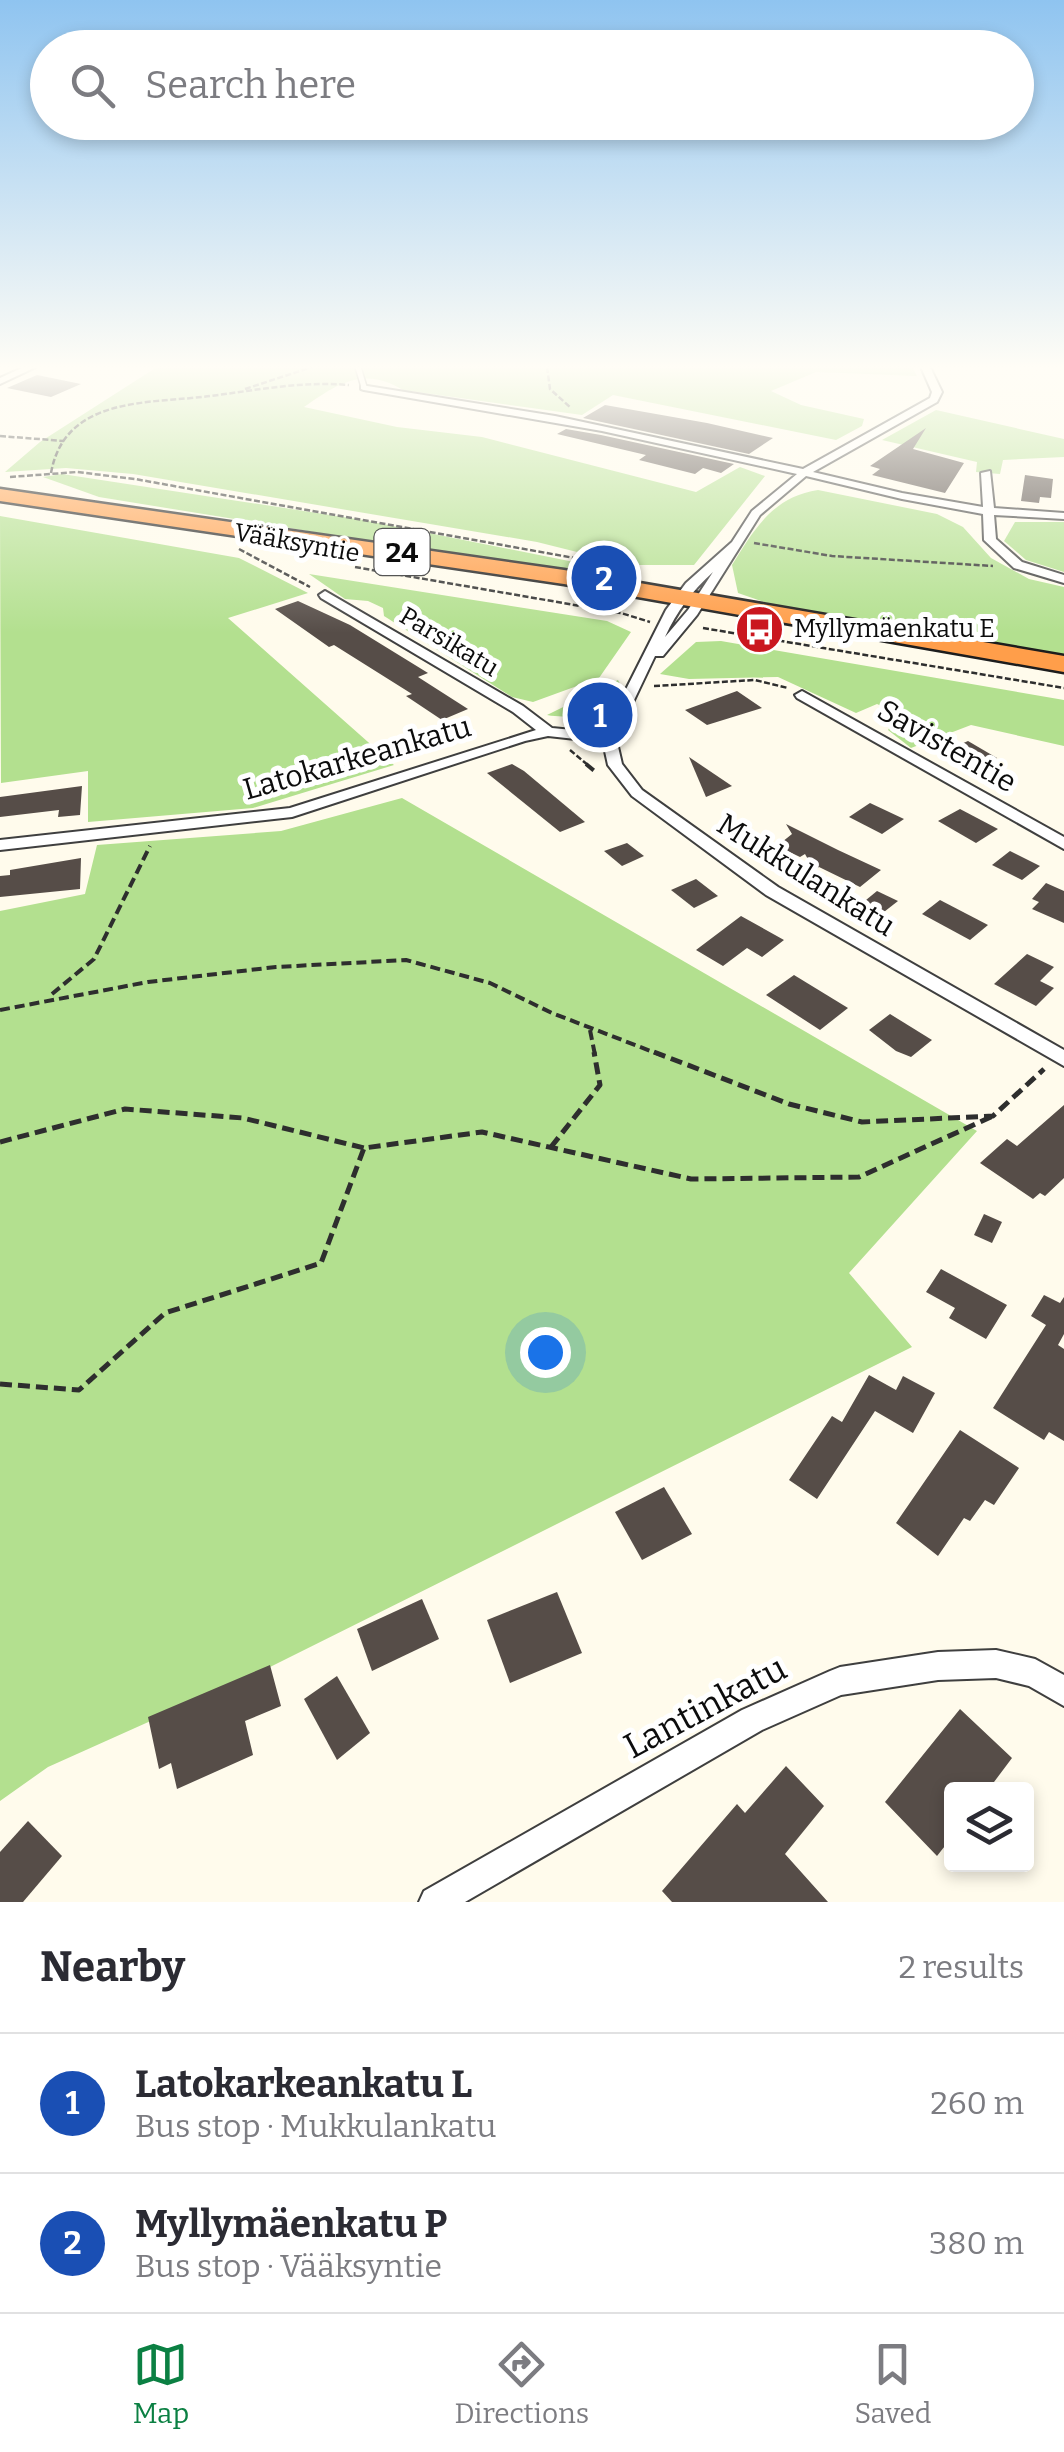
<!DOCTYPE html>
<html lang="en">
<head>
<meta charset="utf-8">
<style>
	body { margin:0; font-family:Bitter,serif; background:#f2f2f3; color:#2b2b33 }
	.controls { position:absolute; right:30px; bottom:30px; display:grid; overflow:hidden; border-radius:10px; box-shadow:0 5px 15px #0003 }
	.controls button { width:90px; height:90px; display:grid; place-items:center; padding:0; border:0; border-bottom:2px solid #e1e1e2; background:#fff; color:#2b2b33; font:50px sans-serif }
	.you { position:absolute; left:545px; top:1352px; width:35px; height:35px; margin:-25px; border:8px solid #fff; border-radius:50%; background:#1a73e8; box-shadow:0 0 0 15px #1a73e833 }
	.badge { display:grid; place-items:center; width:65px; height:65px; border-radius:50%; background:#0b8043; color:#fff; font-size:32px; font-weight:700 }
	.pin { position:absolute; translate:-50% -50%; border:5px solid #fff; box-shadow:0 2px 10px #0006 }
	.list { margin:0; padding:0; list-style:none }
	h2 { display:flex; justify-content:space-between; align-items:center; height:130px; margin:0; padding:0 40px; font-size:42px }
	h2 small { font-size:32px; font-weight:400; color:#7c7c81 }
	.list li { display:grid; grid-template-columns:65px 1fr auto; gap:30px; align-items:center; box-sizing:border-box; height:140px; padding:0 40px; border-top:2px solid #e1e1e2 }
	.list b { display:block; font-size:38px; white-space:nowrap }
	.list p { margin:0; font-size:32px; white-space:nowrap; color:#7c7c81 }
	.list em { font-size:32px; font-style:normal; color:#7c7c81 }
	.icon { flex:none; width:55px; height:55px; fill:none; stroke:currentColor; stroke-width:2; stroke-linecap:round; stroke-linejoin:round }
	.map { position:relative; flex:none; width:1064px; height:1902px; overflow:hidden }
	.search { position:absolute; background:#fff; box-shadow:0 5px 15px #0003; left:30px; right:30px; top:30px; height:110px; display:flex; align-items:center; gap:25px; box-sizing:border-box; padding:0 35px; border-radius:55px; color:#7c7c81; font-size:38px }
	.sheet { height:410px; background:#fff }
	nav { display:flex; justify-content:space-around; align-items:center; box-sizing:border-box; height:140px; border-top:2px solid #e1e1e2; background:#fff; font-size:28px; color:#7c7c81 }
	nav a { display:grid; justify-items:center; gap:5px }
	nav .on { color:#0b8043 }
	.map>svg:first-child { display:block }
</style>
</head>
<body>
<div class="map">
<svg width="1064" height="1902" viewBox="0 0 1064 1902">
	<rect width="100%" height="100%" fill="#fffbec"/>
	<g fill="#b3e08f">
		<path d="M157,367H912L917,376L816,372L771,391L801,405L864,419L862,426L836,440L613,395L582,415L403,390C364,366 338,383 304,407L397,427L482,437L696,492L740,467L765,476L694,565H629L537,542L133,474L66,468L5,472L40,442Z"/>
		<path d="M936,410L1064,439V457L1003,460L1000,474L976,472L977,462L882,440Z"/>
		<path d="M62,474L363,520L584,564L579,570L553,571L99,497L43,477Z"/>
		<path d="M818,490L937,514L963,527L991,558L1029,579L1064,587V656L770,604L738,593L732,565C755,528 773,497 818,490Z"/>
		<path d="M0,516L239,558L308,593L228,618L394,765L253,808L88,822V771L1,783Z"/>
		<path d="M1015,522H1064V572L1026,560L1004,541Z"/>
		<path d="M309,574L607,621L631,632L599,678L533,702L512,697L384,616L383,608L368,601L345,599Z"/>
		<path d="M721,641L1064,700V746L971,725L911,748L888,730L899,714L877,704L856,713L778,677L689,679L660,674L696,642Z"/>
		<path d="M618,680L620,684C598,708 580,721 547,715Z"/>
		<path d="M402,798L977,1131L849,1273L912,1347L262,1671L48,1767L0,1801V911L85,894L97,845L281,831Z"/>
	</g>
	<g fill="#564d48">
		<path d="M37,375L81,384L51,397L7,388Z"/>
		<path d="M605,405L707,423L773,438L749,454L583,418Z"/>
		<path d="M926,428L913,449L964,463L945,493L872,475L880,469L870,466Z"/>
		<path d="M566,429L601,435L734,464L721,473L703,468L695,474L639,460L646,455L557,434Z"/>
		<path d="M1025,475L1053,479L1051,498L1040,497L1039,503L1021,501Z"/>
		<path d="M298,601L350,625L428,673L418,677L468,709L442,720L406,696L412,694L334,645L329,647L275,609Z"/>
		<path d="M737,691L762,708L707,725L685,710Z"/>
		<path d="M968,741L997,758L971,769L943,752Z"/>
		<path d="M689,757L732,786L706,797Z"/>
		<path d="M512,764L524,771L585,822L560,832L487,773Z"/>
		<path d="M82,786L80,815L58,817L59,810L0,817V797Z"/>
		<path d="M870,803L904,819L882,834L849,817Z"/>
		<path d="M960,809L998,829L976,843L938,821Z"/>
		<path d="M786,824L838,850L881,870L860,887L819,867L814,870L805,854L800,857L777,846L792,834Z"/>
		<path d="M627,843L644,856L622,866L604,851Z"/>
		<path d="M1010,851L1040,866L1022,880L992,865Z"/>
		<path d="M81,858L80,889L0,897V876L10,875V870Z"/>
		<path d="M696,879L718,896L694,908L671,890Z"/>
		<path d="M1046,883L1064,891V923L1032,909L1039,902L1032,899Z"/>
		<path d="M877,891L898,901L875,919L855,909Z"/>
		<path d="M940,900L988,925L970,940L922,914Z"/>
		<path d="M741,916L784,940L762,957L747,948L723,966L696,950Z"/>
		<path d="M1027,954L1054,967L1040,981L1054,988L1036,1006L994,984Z"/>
		<path d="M794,975L848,1008L820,1030L766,995Z"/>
		<path d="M890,1014L932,1040L911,1057L896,1051L869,1030Z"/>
		<path d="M1064,1105V1178L1045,1196L1040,1193L1033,1199L980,1163L1007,1139L1017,1146Z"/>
		<path d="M984,1214L1002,1222L992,1243L974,1235Z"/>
		<path d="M941,1269L1007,1305L986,1339L949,1318L955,1308L926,1292Z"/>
		<path d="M1044,1295L1060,1303L1064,1297V1334L1058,1345L1064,1349V1441L1049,1432L1044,1440L993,1408L1046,1325L1031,1316Z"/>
		<path d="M869,1375L896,1390L903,1376L935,1393L913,1433L875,1411L817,1499L789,1480L832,1416L842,1422Z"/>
		<path d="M960,1430L1019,1468L994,1505L985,1500L970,1521L964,1518L938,1556L896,1523Z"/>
		<path d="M664,1487L692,1534L642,1560L615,1512Z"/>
		<path d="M557,1592L582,1653L510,1683L487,1620Z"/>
		<path d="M422,1599L439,1639L372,1671L357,1629Z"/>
		<path d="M270,1665L281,1706L245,1721L253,1755L177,1789L171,1763L159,1769L148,1717Z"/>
		<path d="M337,1676L370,1733L337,1760L304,1699Z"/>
		<path d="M960,1709L1012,1758L988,1790H952V1837L937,1856L885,1802Z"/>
		<path d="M786,1766L824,1806L785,1854L828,1902H672L662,1891L737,1804L745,1813Z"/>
		<path d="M28,1821L62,1856L23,1902H0V1852Z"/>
	</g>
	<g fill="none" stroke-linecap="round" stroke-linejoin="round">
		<defs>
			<path id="lane" d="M358,367L364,387"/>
			<g id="street">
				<path d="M24,367H36L0,384V378Z"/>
				<path d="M921,367H930L942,392L937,402L813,472L902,493L983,507L981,473L990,471L994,508L1064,513V519L994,515L996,539L1022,562L1064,575V583L1014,568L984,540L983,514L902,499L806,476L760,515L697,615L663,656H655L616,738L622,764L642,790L778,887L1064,1050V1066L766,895L632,796L608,765L603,742L548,736L525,741L292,817L0,850V840L290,808L536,730L513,712L321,598L319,595L325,591L523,706L552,728L604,733L666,610L686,583L732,542L752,511L797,474L602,431L364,390L361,389V385L555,416L803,469L930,398L932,392ZM713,572L688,610L665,637C677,611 692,591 713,572Z"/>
				<path d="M802,691L1064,837V849L797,698L795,695Z"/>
				<path d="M996,1650L1035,1659L1064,1675V1706L1029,1686L996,1678L938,1680L841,1695L762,1730L465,1902H419L424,1891L742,1710L830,1671L840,1667L938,1652Z"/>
			</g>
			<path id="highway" d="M0,489L564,570L1064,656V672L564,584L0,501Z"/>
		</defs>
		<use href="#lane" stroke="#3f3f3f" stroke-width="8"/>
		<use href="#street" stroke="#3f3f3f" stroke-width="4"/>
		<use href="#highway" stroke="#1d1d1d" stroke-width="5"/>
		<g stroke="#2e2e2e" stroke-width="2.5" stroke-dasharray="6 2.5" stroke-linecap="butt">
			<path d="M547,367L550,389L571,408"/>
			<path d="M245,389L312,367"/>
			<path d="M0,436L64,441"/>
			<path d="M51,473C65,395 151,404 210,396C257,390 302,381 349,385"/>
			<path d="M10,477L77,472L135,479L602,563"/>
			<path d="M754,543L832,556L993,566"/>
			<path d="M239,549L310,587"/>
			<path d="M355,567L621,613L650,622"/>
			<path d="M703,628L1064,688"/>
			<path d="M654,686L755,680L788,688"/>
			<path d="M570,750L589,766"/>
		</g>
		<g stroke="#2e2e2e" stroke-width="4" stroke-dasharray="10 5" stroke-linecap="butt">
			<path d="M586,764L597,773"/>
			<path d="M52,994L94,959L150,846"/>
			<path d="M0,1010L148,982L276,967L406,960L490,983L552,1013L661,1055"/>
			<path d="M590,1030L595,1055"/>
		</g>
		<g stroke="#2e2e2e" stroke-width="5" stroke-dasharray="12 6" stroke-linecap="butt">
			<path d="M654,1052L789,1104L862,1122L993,1116L1044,1069"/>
			<path d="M0,1142L125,1109L243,1118L364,1148"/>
			<path d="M551,1147L600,1085L594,1052"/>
			<path d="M0,1384L79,1390L165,1313L321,1263L364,1148L482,1132L691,1179L859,1177L993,1116"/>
		</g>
		<use href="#lane" stroke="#fff" stroke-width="5"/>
		<use href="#street" fill="#fff" fill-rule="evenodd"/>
		<use href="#highway" fill="#ff9e4a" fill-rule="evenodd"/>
	</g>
	<linearGradient id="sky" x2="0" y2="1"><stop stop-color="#8fc4f0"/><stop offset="0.58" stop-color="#fffdf6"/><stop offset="1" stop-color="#fffdf6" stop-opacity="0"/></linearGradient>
	<rect width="1064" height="633" fill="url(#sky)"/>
	<defs>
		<symbol id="bus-disc" viewBox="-11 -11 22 22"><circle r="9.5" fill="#ca171f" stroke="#fff"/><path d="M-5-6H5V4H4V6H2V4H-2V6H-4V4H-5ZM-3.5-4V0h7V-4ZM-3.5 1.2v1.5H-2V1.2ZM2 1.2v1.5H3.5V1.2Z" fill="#fff"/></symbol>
	</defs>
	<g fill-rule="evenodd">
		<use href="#bus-disc" x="732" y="602" width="55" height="55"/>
	</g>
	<g text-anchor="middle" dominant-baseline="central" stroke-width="10" stroke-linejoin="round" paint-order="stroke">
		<g font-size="25" fill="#0c0c0c" stroke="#fff">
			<text transform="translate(297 543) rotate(10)">Vääksyntie</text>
			<text transform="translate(449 642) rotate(31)">Parsikatu</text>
		</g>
		<g font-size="25" fill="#0c0c0c" stroke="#fff" text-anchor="start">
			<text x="794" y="629">Myllymäenkatu E</text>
		</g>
		<rect fill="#fff" stroke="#555" stroke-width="2.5" x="374.5" y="529" width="55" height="46" rx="8"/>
		<g font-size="28" font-weight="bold" fill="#0c0c0c">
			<text x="402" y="552">24</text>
		</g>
		<g font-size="30" fill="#0c0c0c" stroke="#fff">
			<text transform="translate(947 746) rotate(30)">Savistentie</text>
			<text transform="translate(357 758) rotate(-16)">Latokarkeankatu</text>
			<text transform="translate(806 875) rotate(32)">Mukkulankatu</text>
		</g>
		<g font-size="35" fill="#0c0c0c" stroke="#fff">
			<text transform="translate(705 1707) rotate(-28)">Lantinkatu</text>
		</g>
	</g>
</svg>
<div class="controls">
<button><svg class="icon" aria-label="layers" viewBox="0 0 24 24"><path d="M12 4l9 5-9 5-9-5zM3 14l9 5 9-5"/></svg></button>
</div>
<div class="you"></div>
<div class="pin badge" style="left:600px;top:715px;background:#1a4fb4">1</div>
<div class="pin badge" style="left:604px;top:578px;background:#1a4fb4">2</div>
<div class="search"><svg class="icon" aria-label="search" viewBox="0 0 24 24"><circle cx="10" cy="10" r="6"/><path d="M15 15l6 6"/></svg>Search here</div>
</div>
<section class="sheet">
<h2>Nearby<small>2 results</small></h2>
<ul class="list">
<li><span class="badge" style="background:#1a4fb4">1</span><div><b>Latokarkeankatu L</b><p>Bus stop · Mukkulankatu</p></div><em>260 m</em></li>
<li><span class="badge" style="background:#1a4fb4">2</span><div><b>Myllymäenkatu P</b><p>Bus stop · Vääksyntie</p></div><em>380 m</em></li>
</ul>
</section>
<nav>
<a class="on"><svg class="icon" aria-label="map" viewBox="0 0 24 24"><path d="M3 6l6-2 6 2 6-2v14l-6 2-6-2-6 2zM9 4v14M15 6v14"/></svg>Map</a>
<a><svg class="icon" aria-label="directions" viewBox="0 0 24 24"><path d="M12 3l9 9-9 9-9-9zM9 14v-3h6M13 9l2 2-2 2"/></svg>Directions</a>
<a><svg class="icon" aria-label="saved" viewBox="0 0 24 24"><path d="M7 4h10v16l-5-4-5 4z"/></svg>Saved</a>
</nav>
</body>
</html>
